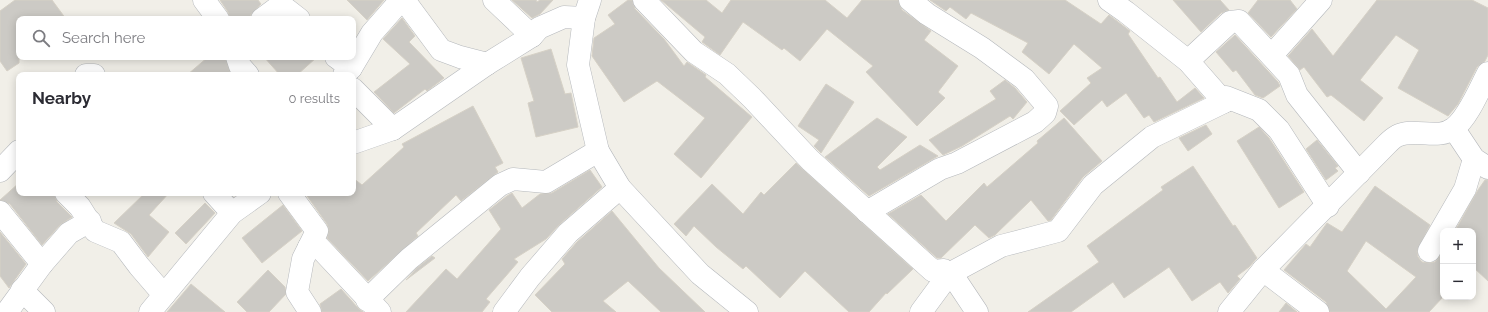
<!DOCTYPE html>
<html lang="en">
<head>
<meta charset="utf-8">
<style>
	body { margin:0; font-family:Raleway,sans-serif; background:#f2f2f3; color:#2b2b33 }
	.controls { position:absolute; right:12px; bottom:12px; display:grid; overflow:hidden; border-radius:8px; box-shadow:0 2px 10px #0003 }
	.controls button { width:36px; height:36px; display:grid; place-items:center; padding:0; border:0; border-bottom:1px solid #e1e1e2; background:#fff; color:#2b2b33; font:20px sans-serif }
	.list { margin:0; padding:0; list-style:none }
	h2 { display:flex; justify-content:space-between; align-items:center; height:52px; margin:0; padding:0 16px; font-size:17px }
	h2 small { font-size:13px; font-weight:400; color:#7c7c81 }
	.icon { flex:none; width:22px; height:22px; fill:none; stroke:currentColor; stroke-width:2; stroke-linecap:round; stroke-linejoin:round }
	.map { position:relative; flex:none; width:1488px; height:312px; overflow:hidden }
	.search { position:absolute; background:#fff; box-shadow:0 2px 10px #0003; left:16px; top:16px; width:340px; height:44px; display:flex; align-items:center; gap:10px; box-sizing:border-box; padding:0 14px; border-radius:8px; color:#7c7c81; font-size:15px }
	.panel { position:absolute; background:#fff; box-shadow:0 2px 10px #0003; left:16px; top:72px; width:340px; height:124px; border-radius:8px }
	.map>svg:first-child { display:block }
</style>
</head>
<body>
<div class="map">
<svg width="1488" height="312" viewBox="0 0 1488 312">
	<rect width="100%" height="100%" fill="#f1efe8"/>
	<g fill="#cccac5" stroke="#d6d1c6" fill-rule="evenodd">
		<path d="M15,0H52L66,19H19V63L7,71L0,61V11Z"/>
		<path d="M220,0H258L261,4L251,14L250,19H230L228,12Z"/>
		<path d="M347,0H384L367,20Z"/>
		<path d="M512,0H536L537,2L540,0H553L540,14L532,18Z"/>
		<path d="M628,0H632L635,9L664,39L684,66L687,62L706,75L705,77L752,117L701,178L674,154L705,118L657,81L624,102L592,56L594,38L615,24L608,15Z"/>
		<path d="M661,0H706L722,13L731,0H825L847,18L862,0H898L902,10L931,31L924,40L958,66L938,92L945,98L917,126L866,72L873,66L827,29L800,61L784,48L782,50L743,22L720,55L702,42L705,37Z"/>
		<path d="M930,0H1065L1101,24L1109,15L1130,31L1128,34L1158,78L1160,77L1177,102L1195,88L1204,98L1154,122L1149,115L1144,118L1126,93L1107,107L1102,100L1074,125L1060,111L1091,83L1087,78L1102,68L1074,44L1049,74L1022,52L1028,43L971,13L966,19L950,7L946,11Z"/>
		<path d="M1173,0H1220L1229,10L1221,13L1201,32Z"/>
		<path d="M1258,0H1290L1297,9L1271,37L1248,13Z"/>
		<path d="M1377,0H1472L1488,8V55L1485,61L1477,67L1458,104L1448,116L1398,88L1419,50L1396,35L1360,80L1383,98L1364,121L1331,95L1327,97L1304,67L1300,70L1288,56L1312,29L1333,56Z"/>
		<path d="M402,18L415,36L409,42L444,78L427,91L425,89L394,113L374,92L410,64L383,39Z"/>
		<path d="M1235,35L1278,82L1280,86L1263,98L1255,95L1236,70L1233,72L1216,52Z"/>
		<path d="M551,49L565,94L571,93L578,127L536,137L528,103L534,101L521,58Z"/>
		<path d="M208,57H225L231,75H187Z"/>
		<path d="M264,57H317L297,75H280Z"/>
		<path d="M1005,80L1015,88L1027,102L1013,119L1010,116L962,146L943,155L929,140L996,99L990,91Z"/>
		<path d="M826,84L854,102L821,153L814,146L819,140L798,126Z"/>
		<path d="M473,106L503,163L495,167L498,172L461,201L456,195L416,233L418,236L368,281L327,238L329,230L327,224L305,193H353V178L362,185L404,147L402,144Z"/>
		<path d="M877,118L907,137L877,167L880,170L920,145L938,156L869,196L825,157Z"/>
		<path d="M1064,118L1102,161L1083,177L1051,220L1048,221L1031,200L995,235L989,238L975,225L941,258H937L888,214L921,195L946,221L984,183L987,187L1038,143L1037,141Z"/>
		<path d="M1206,125L1212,134L1188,151L1179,138Z"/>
		<path d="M1259,127L1269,138L1304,192L1279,208L1237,141Z"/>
		<path d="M1317,140L1338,166L1335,168L1338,171L1326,180L1306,149Z"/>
		<path d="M796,163L913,269L887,294L886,293L869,312H849L805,271L780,298L746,266L743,269L716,247L694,226L686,236L674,224L712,184L743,214L761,192L764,195Z"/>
		<path d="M1193,166L1233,226L1235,225L1257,258L1249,267L1237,276L1240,279L1228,293L1220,282L1192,301L1169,267L1124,298L1113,282L1071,312H1028L1099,262L1087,246L1163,190L1161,187Z"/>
		<path d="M590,170L602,187L560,224L546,239L514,259L518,262L486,299L490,302L482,312H406L446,269L457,279L501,229L489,210L507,196L512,193L522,208L540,194L552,193Z"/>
		<path d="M1485,180H1488V281L1473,267V231H1455L1478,190Z"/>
		<path d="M19,183V193H54L57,202L72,217L60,225L42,245L10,204L0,200Z"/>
		<path d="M1375,186L1430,225L1417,251L1418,257L1422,262L1429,263L1435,262L1443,252V297L1429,312H1330L1326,302L1284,270L1306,244L1310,247L1327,223L1342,232ZM1366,241L1416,277L1386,309L1347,271Z"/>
		<path d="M145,193H169L149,215L169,232L148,257L131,234L114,223Z"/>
		<path d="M205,203L215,213L186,244L175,233Z"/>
		<path d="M283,205L302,231L262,263L242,238Z"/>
		<path d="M612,211L659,268L705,312H661L628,281L603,301L616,312H552L535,295L565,264L562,259L577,242Z"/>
		<path d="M0,232L26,264L9,288L0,276Z"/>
		<path d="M432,256L435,258L406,280L417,268Z"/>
		<path d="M268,270L285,287L286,294L269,312H247L237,302Z"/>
		<path d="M191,284L225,312H167Z"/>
		<path d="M341,289L358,308L363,312H322L320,304Z"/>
		<path d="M1286,303L1297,312H1279Z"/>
	</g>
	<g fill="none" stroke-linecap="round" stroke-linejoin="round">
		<defs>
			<g id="minor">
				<path d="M204,0L218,19"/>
				<path d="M404,0L441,50L460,57L487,64"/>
				<path d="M494,0L532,36"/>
				<path d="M590,0L584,18L578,65L598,151L620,188L700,274L747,312"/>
				<path d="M644,0L694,52L727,74L752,98L810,160L933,271L944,270L957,282L977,312"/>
				<path d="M1109,0L1126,12L1188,61L1224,102L1226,97L1259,110L1279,130L1328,206"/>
				<path d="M262,19L281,5L299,19"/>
				<path d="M1272,55L1321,0"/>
				<path d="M237,57L240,66L248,75"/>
				<path d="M336,57L351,68"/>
				<path d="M1188,61L1230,22L1239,21L1289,75L1297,95L1359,173"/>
				<path d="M86,75H94"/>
				<path d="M344,75L351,68L372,33L401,0"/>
				<path d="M353,89L393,129"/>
				<path d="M1454,129L1474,159L1488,168"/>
				<path d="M353,143L393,129L487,64L532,36L539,28L564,17L584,18"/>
				<path d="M0,171L19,151"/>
				<path d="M66,193L80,207L95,231L121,242L139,266L164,295"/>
				<path d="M214,193L232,213"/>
				<path d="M289,193L317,231L303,259L297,292L310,312"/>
				<path d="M0,212L42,264"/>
				<path d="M867,212L940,169L957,163L1035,122L1045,113L1047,106L1024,79L982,48L927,14L910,0"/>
				<path d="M309,247H319L380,312"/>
				<path d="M1429,251L1465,189L1474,159"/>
				<path d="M1263,270L1318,312"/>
				<path d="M22,290L44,312"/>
				<path d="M367,300L409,259L500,185L513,179L546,182L598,151"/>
				<path d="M7,312L42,264L69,233L90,221"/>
				<path d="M150,312L232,213L260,193"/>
				<path d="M504,312L530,277L568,233L620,188"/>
				<path d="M921,312L949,274L1001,246L1058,231L1093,185L1152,137L1224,102"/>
				<path d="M1229,312L1263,270L1387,144C1390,141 1393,138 1397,136C1414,127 1438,141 1454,128C1468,118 1480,88 1488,73"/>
			</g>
		</defs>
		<use href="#minor" stroke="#b5b8bc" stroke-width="23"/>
		<use href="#minor" stroke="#fff" stroke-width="22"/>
	</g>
</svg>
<div class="controls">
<button>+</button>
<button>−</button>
</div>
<div class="search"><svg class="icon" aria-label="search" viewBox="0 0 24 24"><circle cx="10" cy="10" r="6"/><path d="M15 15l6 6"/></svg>Search here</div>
<section class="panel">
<h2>Nearby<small>0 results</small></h2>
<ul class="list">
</ul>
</section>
</div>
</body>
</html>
